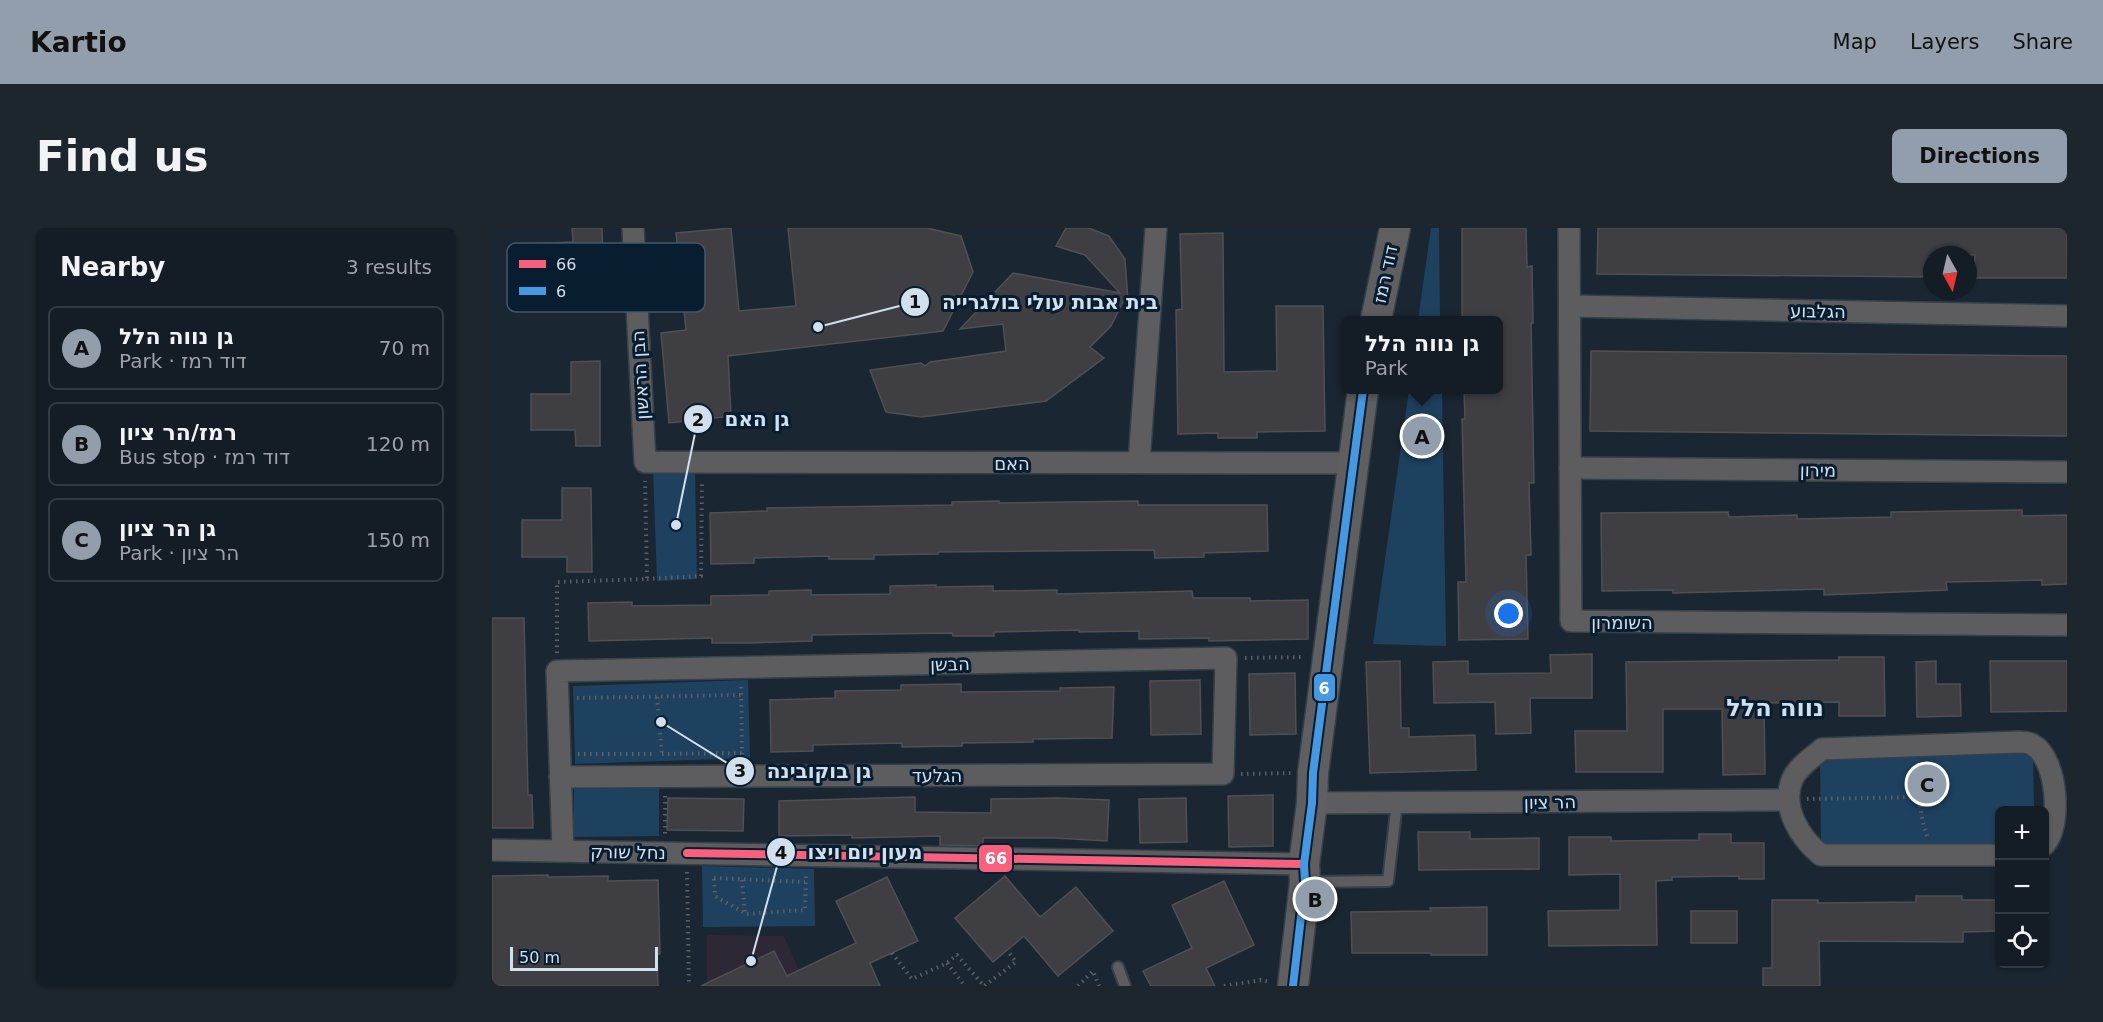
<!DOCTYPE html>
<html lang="en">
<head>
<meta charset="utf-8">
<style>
	body { margin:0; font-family:"DejaVu Sans",Heebo,sans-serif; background:#1d252d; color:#f1f3f6 }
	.controls { position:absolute; right:18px; bottom:18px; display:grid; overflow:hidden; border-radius:9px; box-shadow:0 2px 4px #0004 }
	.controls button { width:54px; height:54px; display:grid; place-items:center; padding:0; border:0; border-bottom:2px solid #333a42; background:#141c25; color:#f1f3f6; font:30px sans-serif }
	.compass { position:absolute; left:1431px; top:18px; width:54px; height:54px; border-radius:50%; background:#141c25; box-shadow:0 2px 4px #0004; rotate:172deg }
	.scale { position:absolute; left:18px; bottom:15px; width:148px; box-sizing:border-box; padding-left:6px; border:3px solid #d2dfed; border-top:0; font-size:16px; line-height:21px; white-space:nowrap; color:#d2dfed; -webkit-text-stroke:4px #081d30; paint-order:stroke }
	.you { position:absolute; left:1017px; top:386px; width:21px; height:21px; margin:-15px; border:4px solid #fff; border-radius:50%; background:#1a73e8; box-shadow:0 0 0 9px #1a73e833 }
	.badge { display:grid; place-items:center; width:39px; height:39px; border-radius:50%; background:#929eab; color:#111; font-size:20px; font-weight:700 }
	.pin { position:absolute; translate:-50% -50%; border:3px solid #fff; box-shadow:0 2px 6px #0006 }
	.popup { position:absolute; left:849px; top:88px; width:162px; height:78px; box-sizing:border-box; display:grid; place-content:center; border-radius:9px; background:#141c25; filter:drop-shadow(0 2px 4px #0005); font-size:20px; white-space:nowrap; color:#9da1a7 }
	.popup b { font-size:22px; color:#f1f3f6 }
	.popup::after { content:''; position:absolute; left:50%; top:100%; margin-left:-12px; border:12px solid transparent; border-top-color:#141c25 }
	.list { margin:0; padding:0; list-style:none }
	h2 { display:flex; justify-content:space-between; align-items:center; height:78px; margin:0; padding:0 24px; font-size:26px }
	h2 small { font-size:20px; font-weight:400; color:#9da1a7 }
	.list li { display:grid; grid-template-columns:39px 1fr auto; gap:18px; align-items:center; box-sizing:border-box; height:84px; margin:0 12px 12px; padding:0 12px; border:2px solid #333a42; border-radius:9px }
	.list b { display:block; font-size:22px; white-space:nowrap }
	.list p { margin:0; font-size:20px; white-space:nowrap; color:#9da1a7 }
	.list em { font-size:20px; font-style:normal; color:#9da1a7 }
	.icon { flex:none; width:33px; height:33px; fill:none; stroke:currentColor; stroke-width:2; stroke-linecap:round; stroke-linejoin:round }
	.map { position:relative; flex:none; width:1575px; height:758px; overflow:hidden; border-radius:9px }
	header { display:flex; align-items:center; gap:36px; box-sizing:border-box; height:84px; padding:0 30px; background:#929eab; color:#111 }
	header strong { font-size:28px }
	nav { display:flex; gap:33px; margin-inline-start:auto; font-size:21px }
	.intro { display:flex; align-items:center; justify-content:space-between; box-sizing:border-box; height:144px; padding:0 36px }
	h1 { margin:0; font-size:42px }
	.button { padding:15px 27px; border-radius:9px; background:#929eab; color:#111; font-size:21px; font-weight:700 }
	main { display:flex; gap:36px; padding:0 36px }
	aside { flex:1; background:#141c25; border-radius:9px; box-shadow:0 2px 4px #0004 }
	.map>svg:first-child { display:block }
</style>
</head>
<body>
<header>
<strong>Kartio</strong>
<nav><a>Map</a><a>Layers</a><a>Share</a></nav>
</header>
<div class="intro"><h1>Find us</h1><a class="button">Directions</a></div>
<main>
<aside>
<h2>Nearby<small>3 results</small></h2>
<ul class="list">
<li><span class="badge">A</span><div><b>גן נווה הלל</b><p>Park · דוד רמז</p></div><em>70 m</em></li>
<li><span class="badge">B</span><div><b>רמז/הר ציון</b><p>Bus stop · דוד רמז</p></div><em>120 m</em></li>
<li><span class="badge">C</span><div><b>גן הר ציון</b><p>Park · הר ציון</p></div><em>150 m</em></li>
</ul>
</aside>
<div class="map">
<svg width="1575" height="758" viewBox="0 0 1575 758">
	<rect width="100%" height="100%" fill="#1a2631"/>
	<path fill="#2e2836" d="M215,707L292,708L314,758H215Z"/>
	<g fill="#1e4160">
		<path d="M939,0H947L948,92H926Z"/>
		<path d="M917,162H950L954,418L881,416Z"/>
		<path d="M161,241L203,243L205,351L165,353Z"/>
		<path d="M256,452L258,530L83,536L81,458Z"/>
		<path d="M1541,525L1542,582H1508L1507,617L1329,621L1328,529Z"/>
		<path d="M167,560V608L82,609V561Z"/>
		<path d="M210,638L322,641L323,698L211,699Z"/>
	</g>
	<g fill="#3f3e43" stroke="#505054" stroke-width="1.5">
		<path d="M80,0H110L112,72L80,73L79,52L37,53L35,16L81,14Z"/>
		<path d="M239,0L247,83L304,78L296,0H435L469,8L481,44L451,103L236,128L239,188L177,195L169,105L194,102L184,5Z"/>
		<path d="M574,0H597L617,8L633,31L636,73L633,70L619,98L598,119L612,130L554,173L430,189L394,184L378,142L429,135L433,138L438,134L514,123L511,96L468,101L521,45L628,65L593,27L564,18Z"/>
		<path d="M970,0H1034L1035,39L1040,38L1041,95H1039L1042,255H1037L1039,327H1034L1036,411L967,412L966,354H974L970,191H973L972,162H1006V93H970Z"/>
		<path d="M1106,0H1575V50H1482L1483,27H1440V49L1105,46Z"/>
		<path d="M731,5L732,144L785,143L784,78H831L833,203L765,204V210H726V205L686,206L684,82L690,81L688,6Z"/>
		<path d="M1099,123L1575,128V208L1098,203Z"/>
		<path d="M108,133V218H84L83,202H39V166H79V134Z"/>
		<path d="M70,260H99L100,344H75V329H30V292H70Z"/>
		<path d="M507,273V275L646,273V277H775L776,323L712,325V329L663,330L662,322L446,324V326L382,327V331H337V328L262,330V335L219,336L218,285L275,283V280L460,277V274Z"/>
		<path d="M1530,282V288L1575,287V356L1550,357V352L1454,354L1455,362L1332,367V361L1181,365V362L1110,363L1109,285L1236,284L1237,289L1305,287V291L1399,289V284Z"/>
		<path d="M444,357V359L501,358V363L565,362V366L700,363L701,370H758V373L816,372V411L717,413V410L647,411V403L587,404V402L502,404V408H461L460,405L320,407V413L258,415H220V410L97,413L96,375L140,374V378L219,377V368L277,367V363L319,362V367L398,366V358Z"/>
		<path d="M0,390H32L36,567H40L41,600H0Z"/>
		<path d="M1100,426V470H1038L1039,505L1004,506L1003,474L942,475L941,434L976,433V446L1059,445L1058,427Z"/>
		<path d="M1347,429H1392L1393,488H1347V474L1272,475L1273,546L1231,547L1230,481H1171V544H1084L1083,503H1135L1134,434L1347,432Z"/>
		<path d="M908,433L909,500H917V509L983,507L984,542L878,545L874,434Z"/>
		<path d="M1444,433V456H1468L1469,488L1425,489L1424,434Z"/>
		<path d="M1498,433H1575V483L1499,484Z"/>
		<path d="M803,445L804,506L758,507L757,446Z"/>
		<path d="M708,452L709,506L659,507L658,453Z"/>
		<path d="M469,456V464L568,463V460L622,459L620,510L541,511V514L470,515V518L410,519V515L321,517V523L279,524L278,472L343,470V463L409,462V457Z"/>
		<path d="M781,567V618L737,619L736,568Z"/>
		<path d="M423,569V584L499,585V571L566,570L617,572L615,613L563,610H491V618L448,617V608L360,610V607L287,608V573Z"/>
		<path d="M176,570L252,571L251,603L175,602Z"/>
		<path d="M694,570L695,614L648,615L647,571Z"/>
		<path d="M926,604H978V611L1047,610V641L927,642Z"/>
		<path d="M1207,606H1239V615H1272V651H1247V648L1180,649V652L1164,653L1165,717L1057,718L1056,683L1128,682V646L1077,647V609H1119V613L1207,612Z"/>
		<path d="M56,647V649L116,648V653L166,652L168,726H165L166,758H0V648Z"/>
		<path d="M513,648L548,689L584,659L621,703L566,748L532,708L501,734L463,690Z"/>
		<path d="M395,649L426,713L378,735L388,758H209L282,723L295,748L364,715L344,673Z"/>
		<path d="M732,653L762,717L714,740L723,758H659L651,743L700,720L680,677Z"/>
		<path d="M1424,668H1470V672H1508V703L1471,704V714L1327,713L1328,758H1271V740H1280V672H1326V675L1424,674Z"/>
		<path d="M995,679V727H939V725H860L859,684L939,683L938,680Z"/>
		<rect x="1199" y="683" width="46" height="32"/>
	</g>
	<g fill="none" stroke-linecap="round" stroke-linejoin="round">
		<defs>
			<g id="lane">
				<path d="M816,654L896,653L905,575"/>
				<path d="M626,739L633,758"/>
			</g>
			<g id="street">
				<path d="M141,0L153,234L863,235"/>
				<path d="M1077,0L1079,393L1575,397"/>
				<path d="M1078,78L1575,88"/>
				<path d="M647,234L664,0"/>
				<path d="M1078,240L1575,244"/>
				<path d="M68,549L731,546L734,430L65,443L71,623"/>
				<path d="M820,575L1296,572"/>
				<path d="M0,622L812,636"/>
				<path d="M1508,627H1329C1308,610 1289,580 1300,552C1305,539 1320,530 1330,521L1527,514C1531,514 1538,515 1541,517C1565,530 1571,598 1552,617"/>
			</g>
			<g id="secondary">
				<path d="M884,92L903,0"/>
				<path d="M801,758L813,654L812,636L820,575L821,545L871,162"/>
			</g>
		</defs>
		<use href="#lane" stroke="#35404a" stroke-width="14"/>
		<use href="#street" stroke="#35404a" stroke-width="24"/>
		<use href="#secondary" stroke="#35404a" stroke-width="33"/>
		<g stroke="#5c5f63" stroke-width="4" stroke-dasharray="1.5 4.5" stroke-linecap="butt">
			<path d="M155,351L209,348L210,252"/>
			<path d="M65,425V354L155,351L153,253"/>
			<path d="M753,430L812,429"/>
			<path d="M249,459L250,526"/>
			<path d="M165,469L170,528"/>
			<path d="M85,470L249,467"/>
			<path d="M86,526H160"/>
			<path d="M170,526L250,525"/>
			<path d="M749,546L799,545"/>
			<path d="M173,568V606"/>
			<path d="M1315,571L1428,569"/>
			<path d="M1435,608C1427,585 1424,559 1438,538"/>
			<path d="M195,644L197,758"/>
			<path d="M222,650L313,654"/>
			<path d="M222,651L223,668L254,686L313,682L314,646"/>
			<path d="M250,652L253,685"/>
			<path d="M400,725L420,751L455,735L465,727L492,758L524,734L515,722"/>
			<path d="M455,735L473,758"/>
			<path d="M586,758L601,743L607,758"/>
			<path d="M732,758L769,752L779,754"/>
		</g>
		<use href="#lane" stroke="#5d5d5f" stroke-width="10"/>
		<use href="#street" stroke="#5d5d5f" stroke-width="21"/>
		<use href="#secondary" stroke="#5f5f62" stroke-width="30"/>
		<defs>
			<path id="bus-1" d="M195,625L812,636"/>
			<path id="bus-2" d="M801,758L813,654L812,636L820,575L821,545L871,162"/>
		</defs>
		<use href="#bus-1" stroke="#081d30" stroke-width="12"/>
		<use href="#bus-2" stroke="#081d30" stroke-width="12"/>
		<use href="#bus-1" stroke="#f8607d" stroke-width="8"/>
		<use href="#bus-2" stroke="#4699e1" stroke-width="8"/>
	</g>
	<g text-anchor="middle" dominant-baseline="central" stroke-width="6" stroke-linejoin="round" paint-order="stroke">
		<g font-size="18" fill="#d2dfed" stroke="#081d30">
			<text transform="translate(893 46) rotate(-78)">דוד רמז</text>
			<text transform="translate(1326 83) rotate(1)">הגלבוע</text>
			<text transform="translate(148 147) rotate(-93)">הבן הראשון</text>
			<text x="520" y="235">האם</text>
			<text transform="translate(1326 242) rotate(1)">מירון</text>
			<text x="1130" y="394">השומרון</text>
			<text transform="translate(458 436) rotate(-1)">הבשן</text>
			<text x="445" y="547">הגלעד</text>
			<text transform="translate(1058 574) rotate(-1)">הר ציון</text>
			<text transform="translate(136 624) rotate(1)">נחל שורק</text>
		</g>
		<g font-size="24" font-weight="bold" fill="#d2dfed" stroke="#081d30">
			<text x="1283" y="480">נווה הלל</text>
		</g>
	</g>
	<rect x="15" y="15" width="198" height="69" rx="9" fill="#081d30" stroke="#455769" stroke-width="1.5"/>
	<rect x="27" y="32" width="27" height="8" fill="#f8607d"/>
	<rect x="27" y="59" width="27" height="8" fill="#4699e1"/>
	<g font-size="16" fill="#d2dfed">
		<text x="64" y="42">66</text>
		<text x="64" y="69">6</text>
	</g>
	<path fill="none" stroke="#d2dfed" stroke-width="2" d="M326 99L423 74M184 297L206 191M169 494L248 543M259 733L289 624"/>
	<g fill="#d2dfed" stroke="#081d30" stroke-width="2">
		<circle cx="326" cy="99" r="6"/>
		<circle cx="184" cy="297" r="6"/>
		<circle cx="169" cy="494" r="6"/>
		<circle cx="259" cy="733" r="6"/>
		<circle cx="423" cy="74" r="15"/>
		<circle cx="206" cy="191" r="15"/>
		<circle cx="248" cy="543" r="15"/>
		<circle cx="289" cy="624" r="15"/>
	</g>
	<g font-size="18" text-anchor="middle" font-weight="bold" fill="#111">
		<text x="423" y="80">1</text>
		<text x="206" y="198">2</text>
		<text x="248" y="549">3</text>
		<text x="289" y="631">4</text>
	</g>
	<g font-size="20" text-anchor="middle" font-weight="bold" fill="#d2dfed" stroke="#081d30" stroke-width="6" stroke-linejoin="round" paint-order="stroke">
		<text x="558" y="81">בית אבות עולי בולגרייה</text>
		<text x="265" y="198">גן האם</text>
		<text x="327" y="550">גן בוקובינה</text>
		<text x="373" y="631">מעון יום ויצו</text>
	</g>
	<g stroke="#081d30" stroke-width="2">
		<rect x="821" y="445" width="23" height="29" rx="6" fill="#4699e1"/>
		<rect x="486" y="616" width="35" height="29" rx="6" fill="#f8607d"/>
	</g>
	<g font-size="16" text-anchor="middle" font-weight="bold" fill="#fff">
		<text x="832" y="466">6</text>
		<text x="504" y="636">66</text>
	</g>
</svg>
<div class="controls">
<button>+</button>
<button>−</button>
<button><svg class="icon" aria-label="locate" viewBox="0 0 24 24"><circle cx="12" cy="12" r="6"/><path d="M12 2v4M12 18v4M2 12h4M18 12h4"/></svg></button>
</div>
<svg class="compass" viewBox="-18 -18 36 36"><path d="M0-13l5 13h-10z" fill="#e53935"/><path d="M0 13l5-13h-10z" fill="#9da1a7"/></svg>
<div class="scale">50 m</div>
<div class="you"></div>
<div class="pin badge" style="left:930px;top:208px">A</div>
<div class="popup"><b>גן נווה הלל</b>Park</div>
<div class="pin badge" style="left:823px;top:671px">B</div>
<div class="pin badge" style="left:1435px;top:556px">C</div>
</div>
</main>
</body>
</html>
